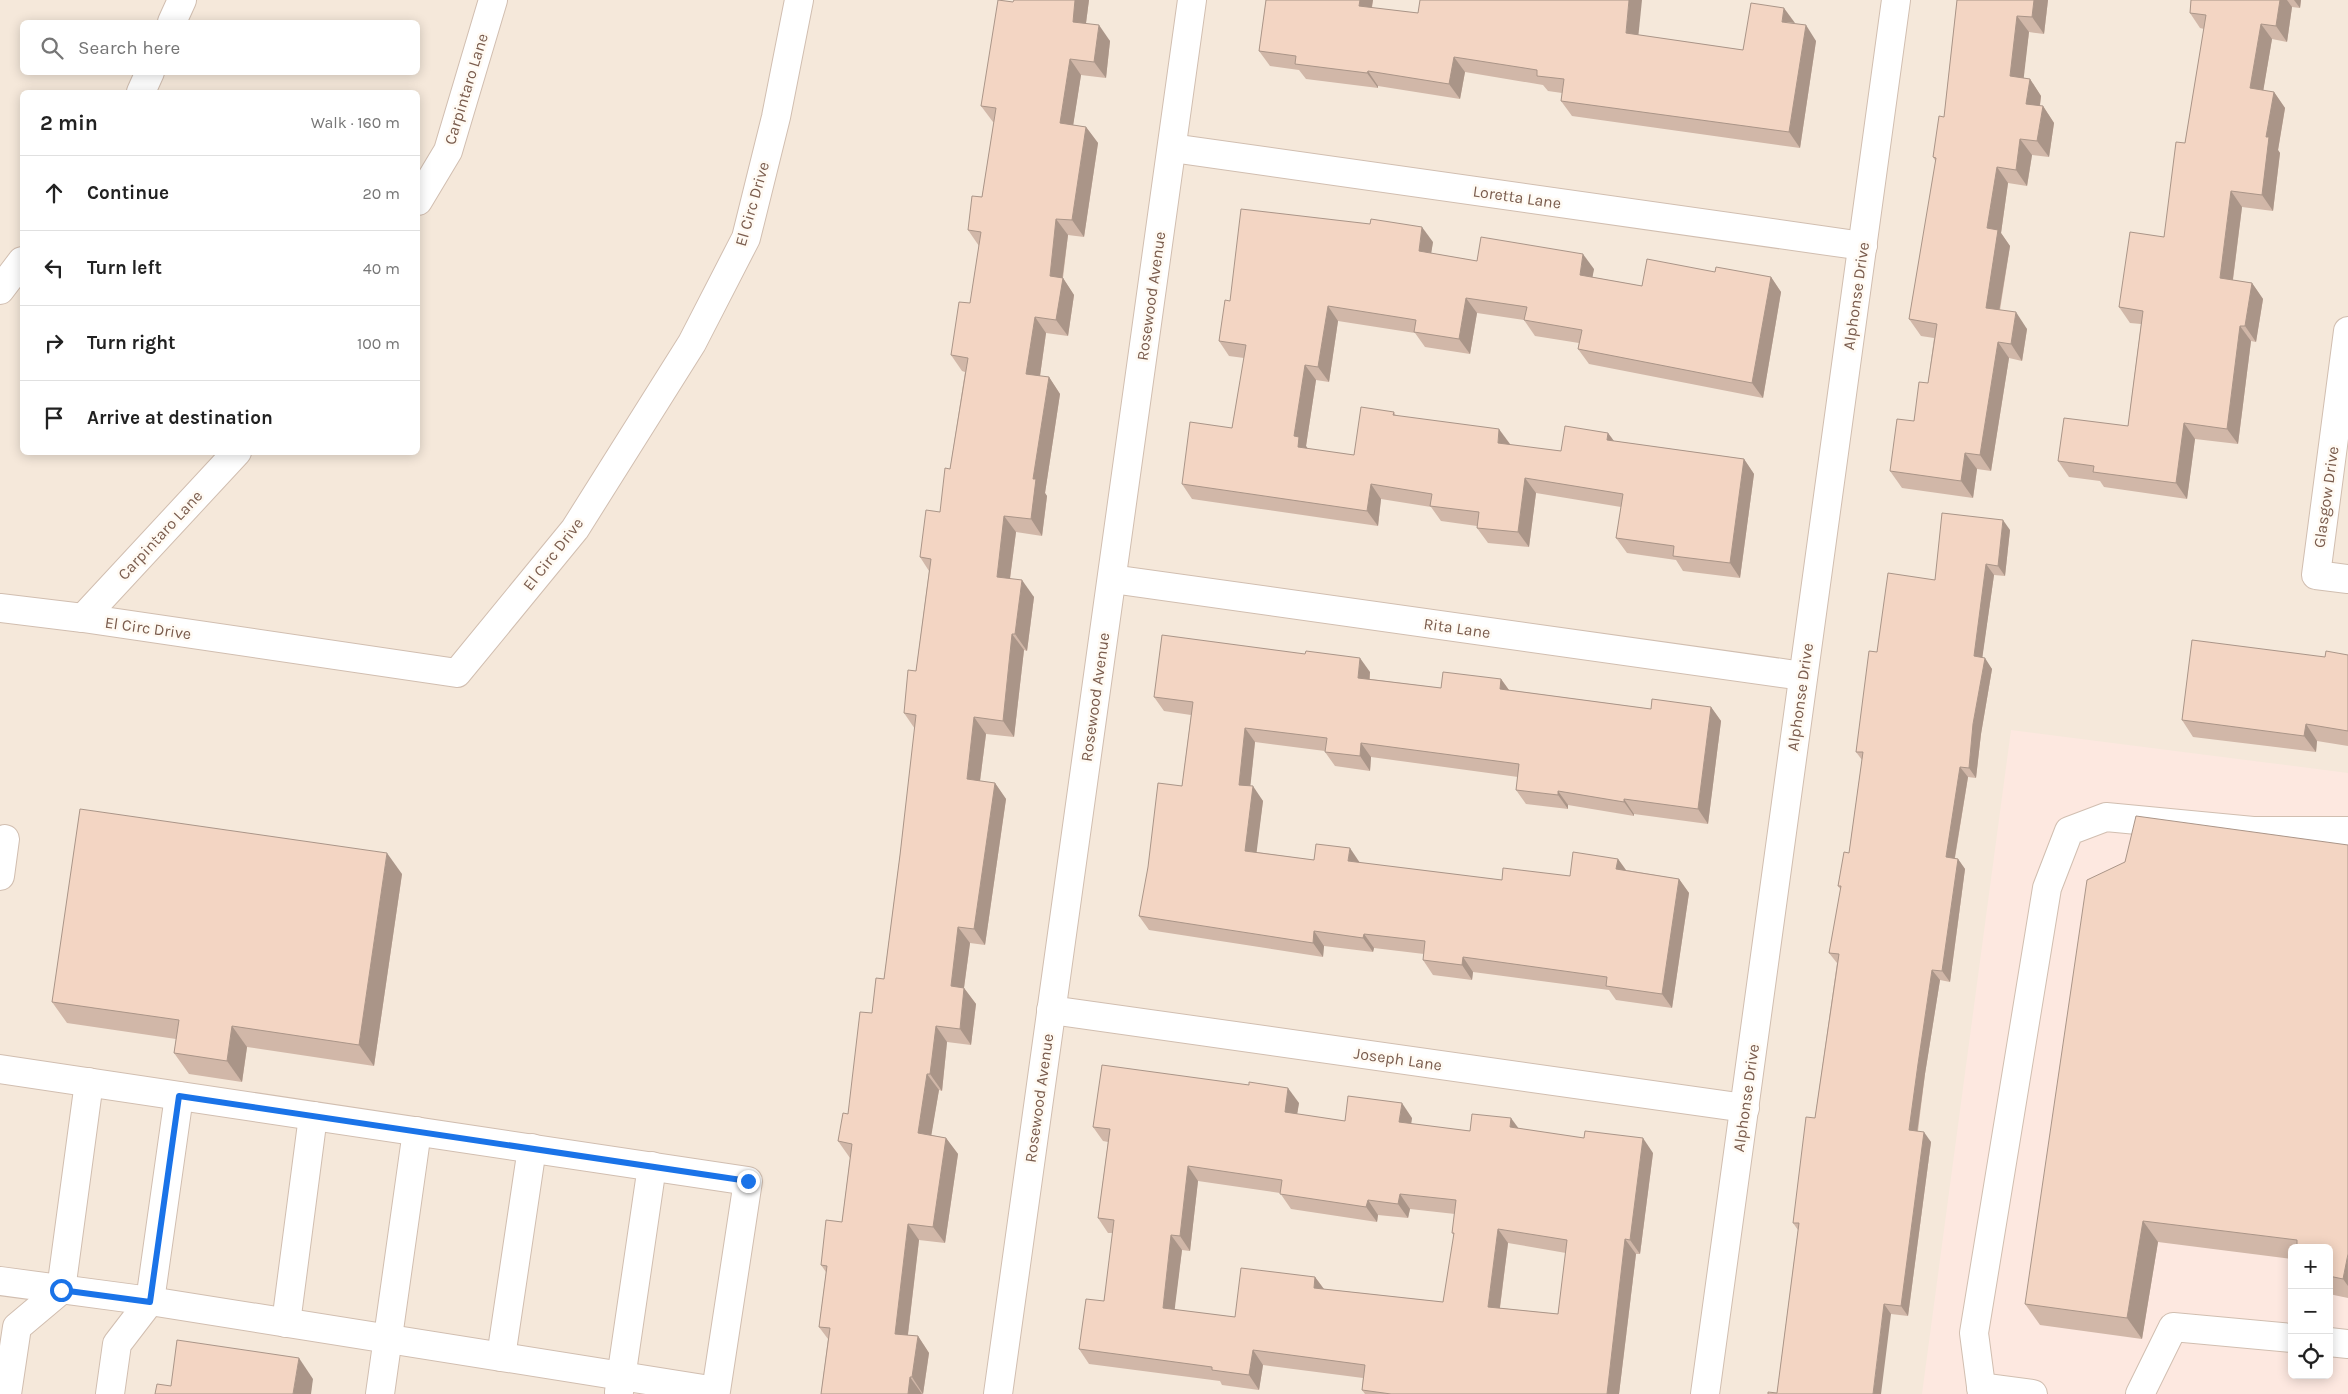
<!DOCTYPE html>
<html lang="en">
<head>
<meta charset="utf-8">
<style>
	body { margin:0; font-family:Karla,sans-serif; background:#f6f6f6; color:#222 }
	.controls { position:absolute; right:15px; bottom:15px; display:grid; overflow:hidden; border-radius:8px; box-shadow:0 2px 12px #0003 }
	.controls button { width:45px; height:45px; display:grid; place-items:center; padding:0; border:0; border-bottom:1px solid #e0e0e0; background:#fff; color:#222; font:25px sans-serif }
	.stop { position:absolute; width:15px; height:15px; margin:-11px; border:4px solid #1a73e8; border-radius:50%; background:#fff }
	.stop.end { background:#1a73e8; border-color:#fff; box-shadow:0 1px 5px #0008 }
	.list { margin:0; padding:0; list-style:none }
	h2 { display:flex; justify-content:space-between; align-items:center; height:65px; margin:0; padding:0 20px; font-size:21px }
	h2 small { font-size:16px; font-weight:400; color:#767676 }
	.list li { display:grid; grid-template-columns:32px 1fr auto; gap:15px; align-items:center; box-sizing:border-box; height:75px; padding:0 20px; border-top:1px solid #e0e0e0 }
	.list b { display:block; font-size:19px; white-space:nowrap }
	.list em { font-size:16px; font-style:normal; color:#767676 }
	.icon { flex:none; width:28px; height:28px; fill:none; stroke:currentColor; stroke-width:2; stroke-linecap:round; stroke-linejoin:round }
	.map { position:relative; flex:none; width:2348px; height:1394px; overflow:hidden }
	.search { position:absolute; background:#fff; box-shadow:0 2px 12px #0003; left:20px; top:20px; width:400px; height:55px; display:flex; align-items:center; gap:12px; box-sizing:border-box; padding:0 18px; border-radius:8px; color:#767676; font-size:19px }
	.panel { position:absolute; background:#fff; box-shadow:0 2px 12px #0003; left:20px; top:90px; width:400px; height:365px; border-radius:8px }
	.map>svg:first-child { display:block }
</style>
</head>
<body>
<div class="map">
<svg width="2348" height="1394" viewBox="0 0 2348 1394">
	<rect width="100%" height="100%" fill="#fdf6ec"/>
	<path fill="#f5e8da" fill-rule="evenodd" d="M0,0H2348V1394H0ZM22,22H418V72H22ZM22,92H418V452H22ZM2292,1248H2329V1375H2292Z"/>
	<path fill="#fde8e0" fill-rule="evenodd" d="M2011,730L2348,773V1394H1922ZM2292,1248H2329V1375H2292Z"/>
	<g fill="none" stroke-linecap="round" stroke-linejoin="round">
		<defs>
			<g id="minor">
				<path d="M172,22L182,0"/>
				<path d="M141,92L150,72"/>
				<path d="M1172,148L1863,246"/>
				<path d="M418,201L448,151L493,0"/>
				<path d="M0,290L22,261"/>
				<path d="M2348,331L2316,575L2348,579"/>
				<path d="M1112,579L1803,676"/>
				<path d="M0,608L83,618L457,673L575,529L692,343L746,238L776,117L799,0"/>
				<path d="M83,618L237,452"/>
				<path d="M0,876L5,839"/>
				<path d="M1051,1010L1745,1108"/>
				<path d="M0,1069L748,1181L716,1391L150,1301L0,1281"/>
				<path d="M286,1323L313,1116"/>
				<path d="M2329,1342L2348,1344"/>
				<path d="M501,1357L532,1148"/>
				<path d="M1981,1387L2033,1394"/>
				<path d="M619,1392L652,1166"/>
				<path d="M7,1394L17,1327L61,1290L89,1082"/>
				<path d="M110,1394L117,1344L150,1301L179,1096"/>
				<path d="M380,1394L417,1131"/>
				<path d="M998,1394L1192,0"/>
				<path d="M1705,1394L1896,0"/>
				<path d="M1982,1394L1974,1333L2047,888L2069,831L2106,817L2253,831H2348"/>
				<path d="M2140,1394L2173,1327L2292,1338"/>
			</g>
		</defs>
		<use href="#minor" stroke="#d1beb0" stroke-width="30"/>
		<use href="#minor" stroke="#fff" stroke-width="28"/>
	</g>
	<g fill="#d1b7a8" fill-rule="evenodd">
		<path d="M1089,0L1086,23L1110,41L1106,78L1081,75L1073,125L1086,127L1098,143L1084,237L1068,235L1063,278L1074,295L1068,336L1046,333L1040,376L1049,377L1060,394L1045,493L1047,496L1042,536L1016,532L1010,579L1034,597L1027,651L1024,650L1014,737L986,734L980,781L995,783L1006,799L985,945L970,943L964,988L976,1004L971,1045L947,1042L942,1091L939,1090L931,1135L946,1138L958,1154L945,1243L919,1240L908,1335L918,1336L929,1353L923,1394H821L828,1339L819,1327L826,1272L821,1265L842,1222L850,1158L838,1141L848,1114L872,1013L884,979L900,855L915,729L904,713L916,671L929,571L920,557L940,512L950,469L965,372L962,371L951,355L970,303L979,246L968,230L982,197L994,122H993L981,106L1013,2Z"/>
		<path d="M1266,0H1373L1372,8L1418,13L1638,35L1743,50L1795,24L1816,41L1800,148L1572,116L1561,101L1562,93L1548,91L1543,85L1465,72L1460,99L1378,86V88L1306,79L1299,70L1270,66L1259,51Z"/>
		<path d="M1957,0H2048L2044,34L2029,32L2023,78L2030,79L2041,96L2040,106H2043L2054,123L2049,157L2032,155L2027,186L2008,183L2001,233L2010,246L2000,310L2027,329L2022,361L2009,358L1991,471L1977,469L1973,498L1902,488L1890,471L1914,421L1928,383L1934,338L1921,336L1909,319L1936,162L1933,157L1944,117Z"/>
		<path d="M2191,0H2301L2300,8L2292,7L2287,42L2272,39L2263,91L2274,92L2285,108L2278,150L2280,153L2273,211L2242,207L2233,280L2252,283L2263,299L2256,342L2251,341L2238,444L2195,439L2187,499L2104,487L2100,481L2069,477L2058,461L2128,426L2141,324L2130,323L2119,307L2164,237L2185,143L2204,29L2200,28L2190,13Z"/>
		<path d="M1433,242L1431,253L1477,261L1594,269L1592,277L1642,286L1715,272L1771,277L1781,292L1763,398L1589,364L1578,349L1579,343L1535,336L1524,320L1477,313L1470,354L1425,347L1415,333L1338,321L1329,382L1316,380L1306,446L1308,449L1354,455L1394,412L1396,416L1510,445L1561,451L1608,433L1614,441L1744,459L1754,474L1740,578L1683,571L1676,560L1627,553L1616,538L1621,507L1536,493L1529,547L1488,543L1477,528V526L1441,521L1431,507L1381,499L1378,526L1192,499L1182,484L1232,428L1244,358L1229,356L1219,341L1230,301Z"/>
		<path d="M2010,530L2005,576L1994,575L1982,658L1992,669L1981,734L1976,778L1968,777L1955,858L1958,859L1965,869L1950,982L1940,980L1925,1074L1918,1131L1931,1142L1908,1316L1891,1314L1777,1393L1798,1230L1793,1223L1815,1118L1837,963L1829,953L1841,890L1838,886L1849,853L1862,760L1856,752L1877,652L1935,580Z"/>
		<path d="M2348,655V746L2317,741L2316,752L2193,737L2182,720L2325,657Z"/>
		<path d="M1370,672V679L1441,688L1501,679L1509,690L1651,709L1711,707L1721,721L1708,824L1634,814V816L1568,805V809L1526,804L1516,790L1518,777L1371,757L1370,771L1335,766L1325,752V751L1255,742L1250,786L1263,801L1256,852L1314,860L1360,863L1502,880L1570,876L1618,859L1626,870L1679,879L1689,893L1672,1008L1616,1000L1609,990L1473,972L1472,980L1433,975L1423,960L1424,954L1374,948L1373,952L1324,946L1323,957L1149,930L1139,916L1182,786L1191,715L1164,711L1154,697Z"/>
		<path d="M2348,845V1298L2329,1294V1248H2292V1259L2158,1242L2142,1339L2040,1325L2025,1304Z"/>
		<path d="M402,874L374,1066L247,1047L242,1082L189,1074L174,1053L176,1039L67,1023L52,1002Z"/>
		<path d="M1249,1085L1299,1103L1297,1114L1345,1121L1412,1118L1411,1124L1470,1131L1518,1128L1653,1153L1640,1254H1636L1619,1394H1365L1362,1390L1363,1378L1263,1365L1259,1390L1222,1385L1220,1381L1089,1364L1079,1349L1104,1301L1113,1233H1108L1098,1218L1108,1142L1103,1141L1093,1127ZM1198,1181L1280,1193L1291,1209L1377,1222L1378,1215L1408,1218L1410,1209L1455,1214L1452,1233L1454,1235L1443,1302L1324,1289L1315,1277L1235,1317L1174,1310L1182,1250L1190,1251ZM1508,1243L1566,1253L1558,1314L1500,1308Z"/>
	</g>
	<g fill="#aa9588">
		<path d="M1075,0H1089L1084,38L1073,22Z"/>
		<path d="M1360,0H1373L1369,21L1359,6Z"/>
		<path d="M1629,0H1642L1637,49L1626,33Z"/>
		<path d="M2034,0H2048L2044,34L2032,17Z"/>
		<path d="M2280,0H2287L2292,7L2287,42L2276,26Z"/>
		<path d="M2294,0H2301L2300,8Z"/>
		<path d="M1784,8L1795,23L1782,22Z"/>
		<path d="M2017,16L2029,32L2022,93L2010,76Z"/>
		<path d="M2261,24L2272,39L2261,104L2250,88Z"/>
		<path d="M1099,25L1110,41L1106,78L1094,62Z"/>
		<path d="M1806,25L1816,41L1800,148L1789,132Z"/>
		<path d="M1454,57L1465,72L1460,99L1449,84Z"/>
		<path d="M1070,59L1081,75L1071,139L1060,123Z"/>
		<path d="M1368,71L1378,86V88L1367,73Z"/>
		<path d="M2030,79L2041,96L2038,120L2026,104Z"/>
		<path d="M2274,92L2285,108L2278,150L2280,153L2273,211L2262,195L2266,137Z"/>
		<path d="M2043,106L2054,123L2049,157L2037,141Z"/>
		<path d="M1086,127L1098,143L1084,237L1072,220Z"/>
		<path d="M2020,139L2032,155L2027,186L2016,170Z"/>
		<path d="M1997,167L2008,183L2001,233L2010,246L1997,324L1986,308L1987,228Z"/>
		<path d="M2231,191L2242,207L2231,294L2220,278Z"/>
		<path d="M1056,219L1068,235L1062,281L1063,278L1074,295L1068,336L1056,320L1050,276Z"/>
		<path d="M1422,227L1433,242L1429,267L1419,251Z"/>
		<path d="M1583,254L1594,269L1590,290L1580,275Z"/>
		<path d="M1771,277L1781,292L1763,398L1752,383Z"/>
		<path d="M2252,283L2263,299L2256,342L2245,326Z"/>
		<path d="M1466,298L1477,313L1470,354L1459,339Z"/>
		<path d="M1328,306L1338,321L1329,382L1318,367Z"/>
		<path d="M2016,312L2027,329L2022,361L2011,344Z"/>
		<path d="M1035,317L1046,333L1038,390L1026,374Z"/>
		<path d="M2240,326L2251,341L2238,444L2227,429Z"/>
		<path d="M1998,342L2009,358L1991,471L1980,455Z"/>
		<path d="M1305,365L1316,380L1306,446L1310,452L1298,447L1294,436Z"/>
		<path d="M1049,377L1060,394L1045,493L1047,496L1042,536L1031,519L1033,479Z"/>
		<path d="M2184,423L2195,439L2187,499L2176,483Z"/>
		<path d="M1499,429L1510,444L1508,459L1498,443Z"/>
		<path d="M1608,433L1619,448L1607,440Z"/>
		<path d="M1965,453L1977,469L1973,498L1961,481Z"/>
		<path d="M1744,459L1754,474L1740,578L1730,563Z"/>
		<path d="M1525,478L1536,493L1529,547L1518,532Z"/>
		<path d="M1371,484L1381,499L1378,526L1367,511Z"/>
		<path d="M1004,516L1016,532L1008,593L997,577Z"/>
		<path d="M2003,520L2010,530L2005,576L1998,566Z"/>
		<path d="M1986,564L1994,575L1981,667L1974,656Z"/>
		<path d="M1022,580L1034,597L1027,651L1015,634Z"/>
		<path d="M1012,634L1024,650L1014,737L1003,721Z"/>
		<path d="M1360,658L1370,672L1368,692L1358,678Z"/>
		<path d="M1985,658L1992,669L1981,734L1976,778L1969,768L1973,724Z"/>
		<path d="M1501,679L1511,693L1500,689Z"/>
		<path d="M1711,707L1721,721L1708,824L1698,809Z"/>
		<path d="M974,717L986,734L978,796L967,779Z"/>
		<path d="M2306,724L2317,741L2316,752L2304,736Z"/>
		<path d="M1245,728L1255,742L1249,799L1239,785Z"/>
		<path d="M1361,743L1371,757L1370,771L1360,756Z"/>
		<path d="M1960,767L1968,777L1953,868L1946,857Z"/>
		<path d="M995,783L1006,799L985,945L974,929Z"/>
		<path d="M1253,786L1263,801L1255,865L1245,851Z"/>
		<path d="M1558,791L1568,805V809L1558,795Z"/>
		<path d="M1624,799L1634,814V816L1624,802Z"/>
		<path d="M1350,848L1360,863L1348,861Z"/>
		<path d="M387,853L402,874L374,1066L359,1045Z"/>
		<path d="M1618,859L1628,873L1616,869Z"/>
		<path d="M1958,859L1965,869L1950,982L1942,971Z"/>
		<path d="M1679,879L1689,893L1672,1008L1662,994Z"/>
		<path d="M958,927L970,943L962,1002L951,986Z"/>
		<path d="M1314,931L1324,946L1323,957L1313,943Z"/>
		<path d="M1364,934L1374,948L1373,952L1363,938Z"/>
		<path d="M1463,957L1473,972L1472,980L1462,965Z"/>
		<path d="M1932,970L1940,980L1925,1074L1916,1140L1909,1130L1918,1064Z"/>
		<path d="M964,988L976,1004L971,1045L960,1029Z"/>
		<path d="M232,1026L247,1047L242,1082L227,1061Z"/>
		<path d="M936,1026L947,1042L942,1091L930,1074Z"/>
		<path d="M927,1074L939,1090L929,1149L918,1133Z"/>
		<path d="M1288,1088L1299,1103L1295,1127L1285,1112Z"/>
		<path d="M1402,1103L1412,1118L1409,1137L1399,1122Z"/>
		<path d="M1511,1118L1522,1133L1510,1127Z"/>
		<path d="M1924,1132L1931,1142L1908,1316L1901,1306Z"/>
		<path d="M946,1138L958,1154L945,1243L933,1227Z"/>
		<path d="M1643,1138L1653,1153L1640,1254L1630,1240Z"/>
		<path d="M1188,1166L1198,1181L1190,1251L1180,1236Z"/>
		<path d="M1400,1194L1410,1209L1408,1218L1398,1204Z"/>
		<path d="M1368,1200L1378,1215L1377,1222L1366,1207Z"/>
		<path d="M2143,1221L2158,1242L2142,1339L2127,1318Z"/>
		<path d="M908,1224L919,1240L906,1350L895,1334Z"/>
		<path d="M1498,1229L1508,1243L1498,1322L1488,1307Z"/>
		<path d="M1171,1235L1182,1250L1173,1323L1163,1308Z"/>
		<path d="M1625,1239L1636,1254L1619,1394H1607Z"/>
		<path d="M2348,1254V1286L2343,1279Z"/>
		<path d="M1315,1277L1326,1292L1314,1288Z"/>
		<path d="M1884,1304L1891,1314L1881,1394H1873Z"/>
		<path d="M918,1336L929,1353L923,1394L912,1377Z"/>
		<path d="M1253,1350L1263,1365L1259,1390L1249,1375Z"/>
		<path d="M299,1358L313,1379L311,1394H293Z"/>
		<path d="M910,1377L922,1394H908Z"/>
	</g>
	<g fill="#f3d5c3" stroke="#aa9588" fill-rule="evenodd">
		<path d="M998,0L1013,2L1014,0H1075L1073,22L1099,25L1094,62L1070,59L1060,123L1086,127L1072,220L1056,219L1050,276L1063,278L1056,320L1035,317L1026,374L1049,377L1033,479H1036L1031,519L1004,516L997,577L1022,580L1015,634H1012L1003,721L974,717L967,779L995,783L974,929L958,927L951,986L964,988L960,1029L936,1026L930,1074H927L918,1133L946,1138L933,1227L908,1224L895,1334L918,1336L912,1377H910L908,1394H821L830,1328L819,1327L827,1266L821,1265L826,1220L842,1222L852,1144L838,1141L843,1113L848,1114L860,1012L872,1013L876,978L884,979L900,855L916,715L904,713L908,670L916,671L931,559L920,557L926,510L940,512L945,468L950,469L968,358L951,355L959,302L970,303L981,232L968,230L972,196L982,197L996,108L981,106Z"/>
		<path d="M1266,0H1360L1359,6L1418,13L1420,0H1629L1626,33L1743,50L1751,3L1784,8L1782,22L1806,25L1789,132L1561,101L1564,79L1537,76V70L1454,57L1449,84L1368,71L1367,73L1295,64L1296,56L1259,51Z"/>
		<path d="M1957,0H2034L2032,17L2017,16L2010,76L2030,79L2026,104L2043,106L2037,141L2020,139L2016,170L1997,167L1987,228L1998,230L1986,308L2016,312L2011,344L1998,342L1980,455L1965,453L1961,481L1890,471L1897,419L1914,421L1919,382L1928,383L1937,324L1909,319L1936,158L1933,157L1939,116L1944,117Z"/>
		<path d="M2191,0H2280L2276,26L2261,24L2250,88L2274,92L2266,137H2269L2262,195L2231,191L2220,278L2252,283L2245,326H2240L2227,429L2184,423L2176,483L2093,472L2094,466L2058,461L2064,418L2128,426L2143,311L2119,307L2130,232L2164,237L2176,142L2185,143L2206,15L2190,13Z"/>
		<path d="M1241,209L1370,224L1371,219L1422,227L1419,251L1477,261L1481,237L1583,254L1580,275L1642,286L1647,259L1715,272L1716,267L1771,277L1752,383L1578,349L1582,330L1524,320L1527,307L1466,298L1459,339L1414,332L1416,320L1328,306L1318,367L1305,365L1294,436L1299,437L1298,447L1354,455L1361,407L1394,412L1393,415L1499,429L1498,443L1561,451L1565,426L1608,433L1607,440L1744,459L1730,563L1673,556L1674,546L1616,538L1623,494L1525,478L1518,532L1477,528L1479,512L1430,506L1432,494L1371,484L1367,511L1182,484L1190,422L1232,428L1246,345L1219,341L1225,300L1230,301Z"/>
		<path d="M1942,513L2003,520L1998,566L1986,564L1974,656L1985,658L1973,724L1969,768L1960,767L1946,857L1958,859L1942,971L1932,970L1918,1064L1909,1130L1924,1132L1901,1306L1884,1304L1873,1394H1768V1392L1777,1393L1799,1223H1793L1806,1117L1815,1118L1839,954L1829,953L1841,886H1838L1844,852L1849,853L1863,752H1856L1869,651L1877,652L1888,573L1935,580Z"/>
		<path d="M1162,635L1305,654L1306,651L1360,658L1358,678L1441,688L1443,672L1501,679L1500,689L1651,709L1652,699L1711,707L1698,809L1624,799V802L1558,791V795L1516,790L1519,764L1361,743L1360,756L1325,752L1327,738L1245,728L1239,785L1253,786L1245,851L1314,860L1316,844L1350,848L1348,861L1502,880L1503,868L1570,876L1573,852L1618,859L1616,869L1679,879L1662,994L1606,986L1607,977L1463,957L1462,965L1423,960L1425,941L1364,934L1363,938L1314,931L1313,943L1139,916L1148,867L1158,783L1182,786L1193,702L1154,697Z"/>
		<path d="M2192,640L2325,657L2326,651L2348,655V731L2306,724L2304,736L2182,720Z"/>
		<path d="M80,809L387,853L359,1045L232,1026L227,1061L174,1053L179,1020L52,1002Z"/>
		<path d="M2136,816L2348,845V1254L2343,1279L2329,1276V1248H2297V1240L2143,1221L2127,1318L2025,1304L2087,880L2125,862Z"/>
		<path d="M1102,1065L1249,1085V1082L1288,1088L1285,1112L1345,1121L1348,1096L1402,1103L1399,1122L1470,1131L1472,1114L1511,1118L1510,1127L1584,1138L1585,1131L1643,1138L1630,1240L1625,1239L1607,1394H1391L1362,1390L1365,1365L1253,1350L1249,1375L1212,1370V1367L1079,1349L1086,1299L1104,1301L1114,1220L1098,1218L1110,1129L1093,1127ZM1188,1166L1282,1180L1280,1194L1366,1207L1368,1200L1398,1204L1400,1194L1456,1200L1452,1233H1454L1443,1302L1314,1288L1315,1277L1241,1268L1235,1317L1163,1308L1171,1235L1180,1236ZM1498,1229L1567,1240L1558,1314L1488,1307Z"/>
		<path d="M177,1340L299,1358L293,1394H155L157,1384L171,1386Z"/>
	</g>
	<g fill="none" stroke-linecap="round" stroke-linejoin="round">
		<path stroke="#1a73e8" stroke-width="6" d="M61,1290L150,1302L179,1096L748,1181"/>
	</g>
	<g text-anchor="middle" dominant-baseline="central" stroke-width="5" stroke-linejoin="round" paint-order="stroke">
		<g font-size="16" fill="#7a5c4d" stroke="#fffaf3">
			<text transform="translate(466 89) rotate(-73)">Carpintaro Lane</text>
			<text transform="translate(1517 197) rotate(8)">Loretta Lane</text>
			<text transform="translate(752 204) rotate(-74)">El Circ Drive</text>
			<text transform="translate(1151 296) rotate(-82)">Rosewood Avenue</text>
			<text transform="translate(1856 296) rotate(-82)">Alphonse Drive</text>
			<text transform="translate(2326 497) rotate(-82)">Glasgow Drive</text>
			<text transform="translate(160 535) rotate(-47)">Carpintaro Lane</text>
			<text transform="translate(553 554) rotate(-52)">El Circ Drive</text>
			<text transform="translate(148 628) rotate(8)">El Circ Drive</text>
			<text transform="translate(1457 628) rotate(8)">Rita Lane</text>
			<text transform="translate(1095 697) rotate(-82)">Rosewood Avenue</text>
			<text transform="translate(1800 697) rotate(-82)">Alphonse Drive</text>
			<text transform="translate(1398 1059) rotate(8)">Joseph Lane</text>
			<text transform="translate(1039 1098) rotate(-82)">Rosewood Avenue</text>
			<text transform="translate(1746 1098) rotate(-82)">Alphonse Drive</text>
		</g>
	</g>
</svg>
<div class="controls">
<button>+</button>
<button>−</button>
<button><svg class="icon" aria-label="locate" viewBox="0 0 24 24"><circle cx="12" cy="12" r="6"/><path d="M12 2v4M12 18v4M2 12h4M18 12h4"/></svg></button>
</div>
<div class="stop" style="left:61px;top:1290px"></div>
<div class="stop end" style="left:748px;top:1181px"></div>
<div class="search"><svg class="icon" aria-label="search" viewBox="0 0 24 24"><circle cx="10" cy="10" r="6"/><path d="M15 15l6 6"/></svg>Search here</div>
<section class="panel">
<h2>2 min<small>Walk · 160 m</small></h2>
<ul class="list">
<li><svg class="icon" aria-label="ahead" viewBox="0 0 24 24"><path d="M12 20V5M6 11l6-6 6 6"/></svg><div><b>Continue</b></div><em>20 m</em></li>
<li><svg class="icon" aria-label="left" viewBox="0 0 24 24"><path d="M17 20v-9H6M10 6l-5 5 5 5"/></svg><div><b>Turn left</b></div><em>40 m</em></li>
<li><svg class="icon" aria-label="right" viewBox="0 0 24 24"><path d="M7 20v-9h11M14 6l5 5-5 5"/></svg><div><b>Turn right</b></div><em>100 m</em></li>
<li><svg class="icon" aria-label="arrive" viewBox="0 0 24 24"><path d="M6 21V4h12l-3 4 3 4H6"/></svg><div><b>Arrive at destination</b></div></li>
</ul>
</section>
</div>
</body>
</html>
